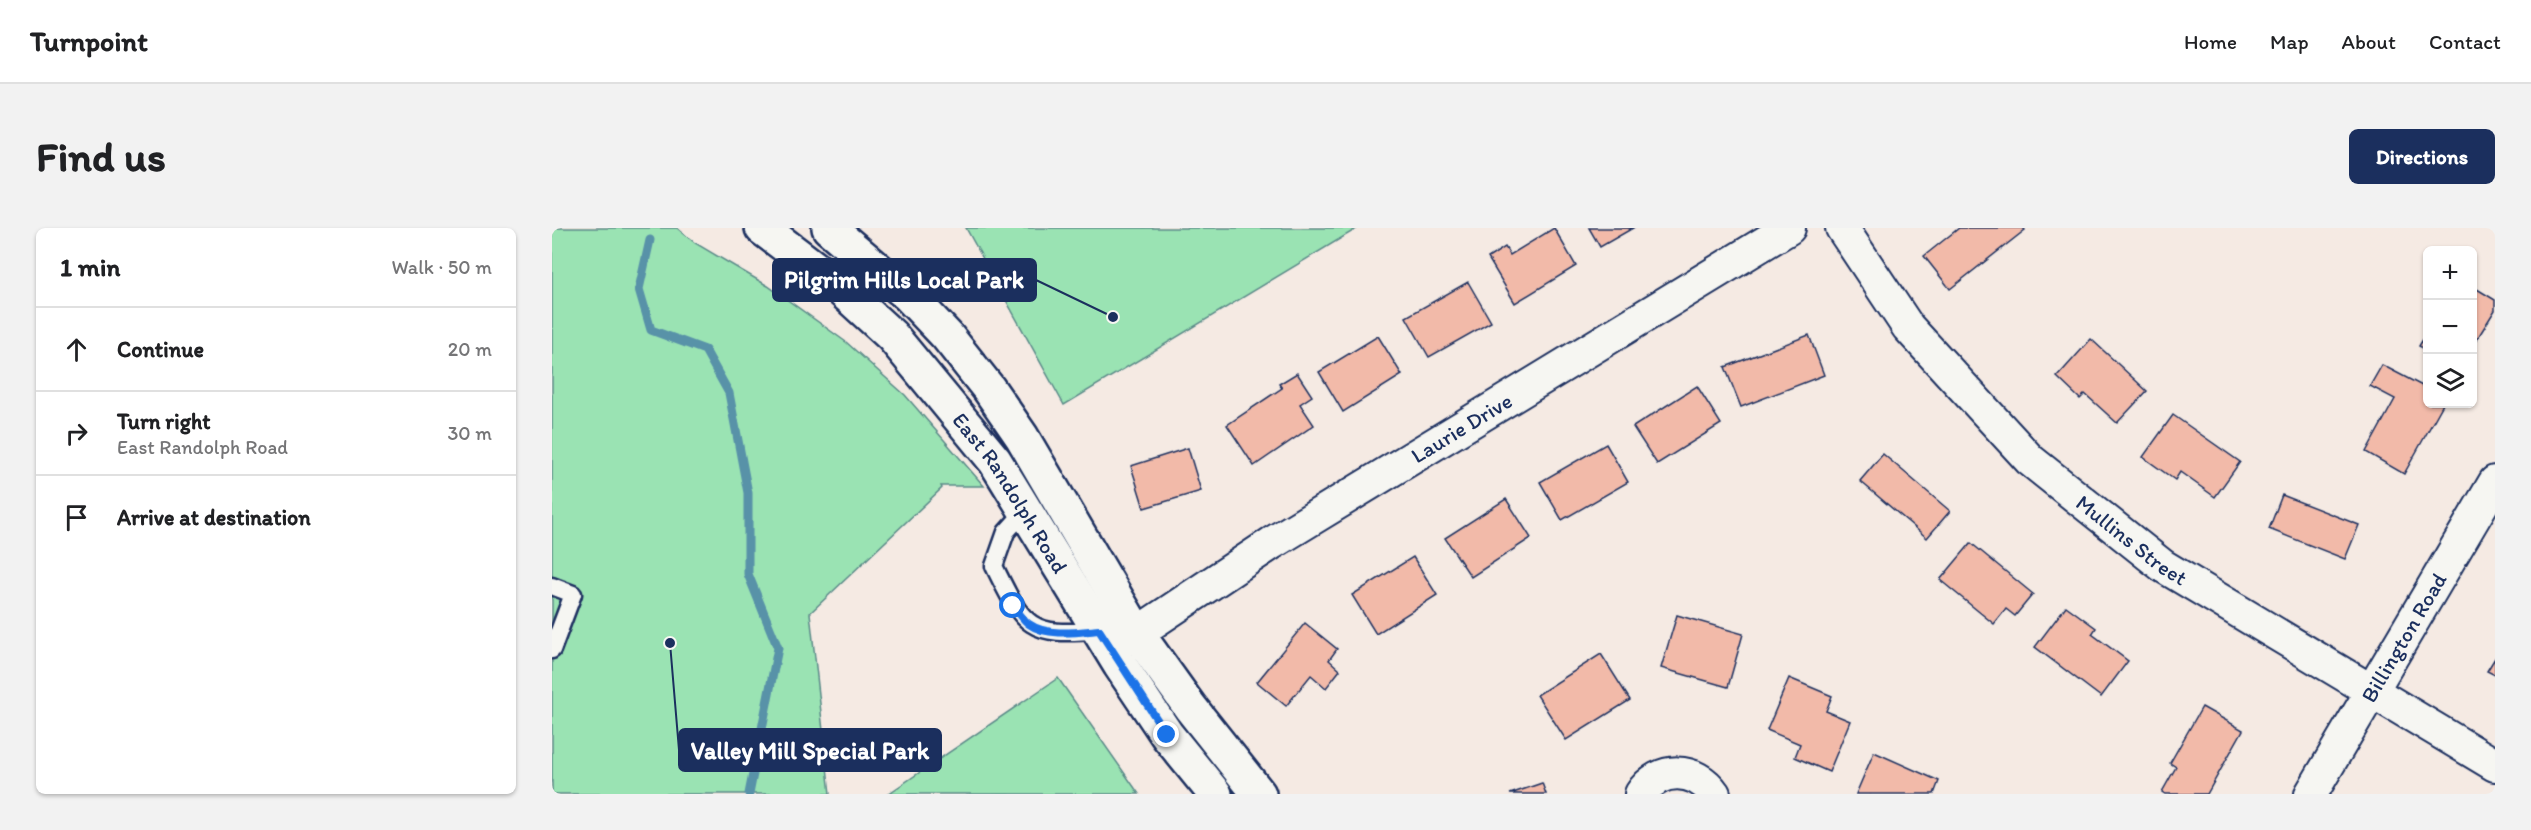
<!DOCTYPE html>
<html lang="en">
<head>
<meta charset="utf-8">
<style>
	body { margin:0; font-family:Itim,sans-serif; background:#f2f2f2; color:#202124 }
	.controls { position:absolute; right:18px; top:18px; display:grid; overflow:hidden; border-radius:9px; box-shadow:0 2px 4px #0004 }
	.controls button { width:54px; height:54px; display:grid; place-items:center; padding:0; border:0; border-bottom:2px solid #e0e0e0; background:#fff; color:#202124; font:30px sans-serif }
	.stop { position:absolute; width:18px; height:18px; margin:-14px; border:4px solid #1a73e8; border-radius:50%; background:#fff }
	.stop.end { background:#1a73e8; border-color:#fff; box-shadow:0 2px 6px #0008 }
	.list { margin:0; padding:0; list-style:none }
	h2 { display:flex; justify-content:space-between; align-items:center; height:78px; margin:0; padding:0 24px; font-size:26px }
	h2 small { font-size:20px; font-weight:400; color:#757577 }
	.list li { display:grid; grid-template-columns:39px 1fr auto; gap:18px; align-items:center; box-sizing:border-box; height:84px; padding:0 24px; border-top:2px solid #e0e0e0 }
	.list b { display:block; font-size:22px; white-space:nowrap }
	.list p { margin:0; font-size:20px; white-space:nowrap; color:#757577 }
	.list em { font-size:20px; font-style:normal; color:#757577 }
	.icon { flex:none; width:33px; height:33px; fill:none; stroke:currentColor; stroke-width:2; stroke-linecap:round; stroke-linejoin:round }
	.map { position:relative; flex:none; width:1943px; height:566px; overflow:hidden; border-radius:9px }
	header { display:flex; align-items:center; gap:36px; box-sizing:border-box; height:84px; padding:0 30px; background:#fff; border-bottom:2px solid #e0e0e0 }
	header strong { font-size:28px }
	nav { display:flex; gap:33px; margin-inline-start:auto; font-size:21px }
	.intro { display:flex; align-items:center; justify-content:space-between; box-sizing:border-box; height:144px; padding:0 36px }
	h1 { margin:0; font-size:42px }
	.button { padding:15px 27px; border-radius:9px; background:#1b2f5e; color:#fff; font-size:21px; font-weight:700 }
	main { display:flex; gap:36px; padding:0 36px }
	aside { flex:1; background:#fff; border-radius:9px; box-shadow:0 2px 4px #0004 }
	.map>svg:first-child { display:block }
</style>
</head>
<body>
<header>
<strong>Turnpoint</strong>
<nav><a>Home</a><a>Map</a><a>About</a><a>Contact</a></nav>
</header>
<div class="intro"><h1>Find us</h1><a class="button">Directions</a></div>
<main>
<aside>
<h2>1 min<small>Walk · 50 m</small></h2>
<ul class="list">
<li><svg class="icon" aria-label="ahead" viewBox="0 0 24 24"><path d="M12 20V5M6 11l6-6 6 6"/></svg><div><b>Continue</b></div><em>20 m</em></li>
<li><svg class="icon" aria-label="right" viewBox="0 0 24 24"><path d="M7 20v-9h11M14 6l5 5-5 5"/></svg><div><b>Turn right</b><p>East Randolph Road</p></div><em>30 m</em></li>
<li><svg class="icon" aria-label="arrive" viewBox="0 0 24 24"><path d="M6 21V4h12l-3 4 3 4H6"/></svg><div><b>Arrive at destination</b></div></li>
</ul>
</aside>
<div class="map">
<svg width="1943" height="566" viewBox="0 0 1943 566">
	<rect width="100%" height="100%" fill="#f5eae3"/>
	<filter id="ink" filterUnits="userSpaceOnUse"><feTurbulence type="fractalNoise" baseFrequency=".0167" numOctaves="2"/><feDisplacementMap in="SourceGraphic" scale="12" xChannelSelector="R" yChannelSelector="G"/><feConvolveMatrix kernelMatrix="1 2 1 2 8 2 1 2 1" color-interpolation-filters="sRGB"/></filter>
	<g filter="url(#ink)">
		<g fill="#9ae3b3" stroke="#5a8988" stroke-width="1.5">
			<path d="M0,0H125L143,15L216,58L294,114L353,167L432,258H389L390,260L258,385L278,566H0Z"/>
			<path d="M414,0H806L512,177Z"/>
			<path d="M506,450L587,566H336Z"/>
		</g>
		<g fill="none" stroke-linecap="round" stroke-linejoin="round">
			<path stroke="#5992a8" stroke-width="9" d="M98,12L87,61L99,102L153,122L177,165L196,265V346L226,420L197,566"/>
		</g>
		<g fill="#f2baa9" stroke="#1b2f5e" stroke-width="1.5">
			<path d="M1002,0L1024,38L963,75L936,30L953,19L958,27Z"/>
			<path d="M1037,0H1081L1048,19Z"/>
			<path d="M1407,0H1471L1473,2L1398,61L1372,28Z"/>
			<path d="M916,54L939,94L877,129L854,89Z"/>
			<path d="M1920,58L1943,72V82L1920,119Z"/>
			<path d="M1876,103V123L1867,118Z"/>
			<path d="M1257,107L1272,147L1189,179L1173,139Z"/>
			<path d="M826,108L850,147L791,184L767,144Z"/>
			<path d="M1539,111L1595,163L1565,195L1533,166L1528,171L1505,149Z"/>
			<path d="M1830,137L1876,161V176H1891L1852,246L1814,224L1843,171L1818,158Z"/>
			<path d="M745,145L760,168L748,176L762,197L702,238L675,197L730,160L727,156Z"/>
			<path d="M1145,158L1169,196L1105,236L1081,199Z"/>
			<path d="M1621,187L1688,234L1663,269L1628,244L1623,252L1591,229Z"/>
			<path d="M1054,216L1076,254L1010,292L988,254Z"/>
			<path d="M636,220L649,263L592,280L579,238Z"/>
			<path d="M1331,226L1398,283L1375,310L1308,253Z"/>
			<path d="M1730,267L1807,297L1793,331L1717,301Z"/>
			<path d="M954,271L979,310L919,349L893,310Z"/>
			<path d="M1419,315L1481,366L1463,388L1454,381L1442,396L1388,352Z"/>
			<path d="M861,329L885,367L824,406L800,367Z"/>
			<path d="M1514,378L1544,400L1540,406L1576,433L1549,469L1483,419Z"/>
			<path d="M1125,387L1191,406L1176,459L1109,440Z"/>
			<path d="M753,395L785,421L777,432L788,442L774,460L759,447L734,478L705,454Z"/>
			<path d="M1049,426L1078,472L1014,512L985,467Z"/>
			<path d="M1943,430V447L1935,443Z"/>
			<path d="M1237,450L1280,468L1274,483L1298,493L1277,544L1243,529L1248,516L1215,502Z"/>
			<path d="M1650,479L1691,502L1655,566H1613L1610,564L1624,539L1618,535Z"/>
			<path d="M1322,524L1387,553L1382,566H1304Z"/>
			<path d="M990,555L994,566H958Z"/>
		</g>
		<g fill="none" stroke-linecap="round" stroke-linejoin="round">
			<defs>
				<g id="service">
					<path d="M473,283L454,304L442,338C471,397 476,410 547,402"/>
					<path d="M0,358L21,366L0,422"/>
				</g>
				<g id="minor">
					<path id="s1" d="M1290,0L1356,99L1478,232L1611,338L1943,537"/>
					<path id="s2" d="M585,405L720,315L1237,0"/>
					<path d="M1089,566C1107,538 1144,539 1162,566"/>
					<path id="s3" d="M1759,566L1943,254"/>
				</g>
				<g id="primary">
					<path id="s4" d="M210,0L281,54L340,108L443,233L568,437L615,507L663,566"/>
					<path d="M277,0L356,67L395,108L437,161L470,209L585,405L638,479L707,566"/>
				</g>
			</defs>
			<use href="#service" stroke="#1b2f5e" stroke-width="21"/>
			<use href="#minor" stroke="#1b2f5e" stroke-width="36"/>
			<use href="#primary" stroke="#1b2f5e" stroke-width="38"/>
			<use href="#service" stroke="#f6f6f2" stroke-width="16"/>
			<use href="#minor" stroke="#f6f6f2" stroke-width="32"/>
			<use href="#primary" stroke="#f6f6f2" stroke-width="33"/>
		</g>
	</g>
	<g fill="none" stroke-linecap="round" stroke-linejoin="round" filter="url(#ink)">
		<path stroke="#1a73e8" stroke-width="8" d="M461,378C466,383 471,392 477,396C495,409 526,404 547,402L615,507"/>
	</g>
	<g text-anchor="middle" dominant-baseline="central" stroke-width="5" stroke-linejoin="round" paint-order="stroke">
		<g font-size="22" fill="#1b2f5e" stroke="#f6f6f2">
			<text stroke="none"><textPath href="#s2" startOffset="384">Laurie Drive</textPath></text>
			<text stroke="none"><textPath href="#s4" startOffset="366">East Randolph Road</textPath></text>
			<text stroke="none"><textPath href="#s1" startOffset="429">Mullins Street</textPath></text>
			<text stroke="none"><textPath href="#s3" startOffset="182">Billington Road</textPath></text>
		</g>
	</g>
	<path fill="none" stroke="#1b2f5e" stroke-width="2" d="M561 89L484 52M118 415L127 522"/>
	<g fill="#1b2f5e" stroke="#f6f6f2" stroke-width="2">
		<circle cx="561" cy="89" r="6"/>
		<circle cx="118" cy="415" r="6"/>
	</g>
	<g fill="#1b2f5e" stroke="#1b2f5e" stroke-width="2">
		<rect x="221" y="31" width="263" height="42" rx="6"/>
		<rect x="127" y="501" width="262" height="42" rx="6"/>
	</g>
	<g font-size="24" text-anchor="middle" font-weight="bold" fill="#fff">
		<text x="352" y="60">Pilgrim Hills Local Park</text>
		<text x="258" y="531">Valley Mill Special Park</text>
	</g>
</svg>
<div class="controls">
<button>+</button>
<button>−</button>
<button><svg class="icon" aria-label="layers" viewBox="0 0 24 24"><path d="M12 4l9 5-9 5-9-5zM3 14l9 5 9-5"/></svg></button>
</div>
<div class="stop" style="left:461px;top:378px"></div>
<div class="stop end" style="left:615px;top:507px"></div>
</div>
</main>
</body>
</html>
